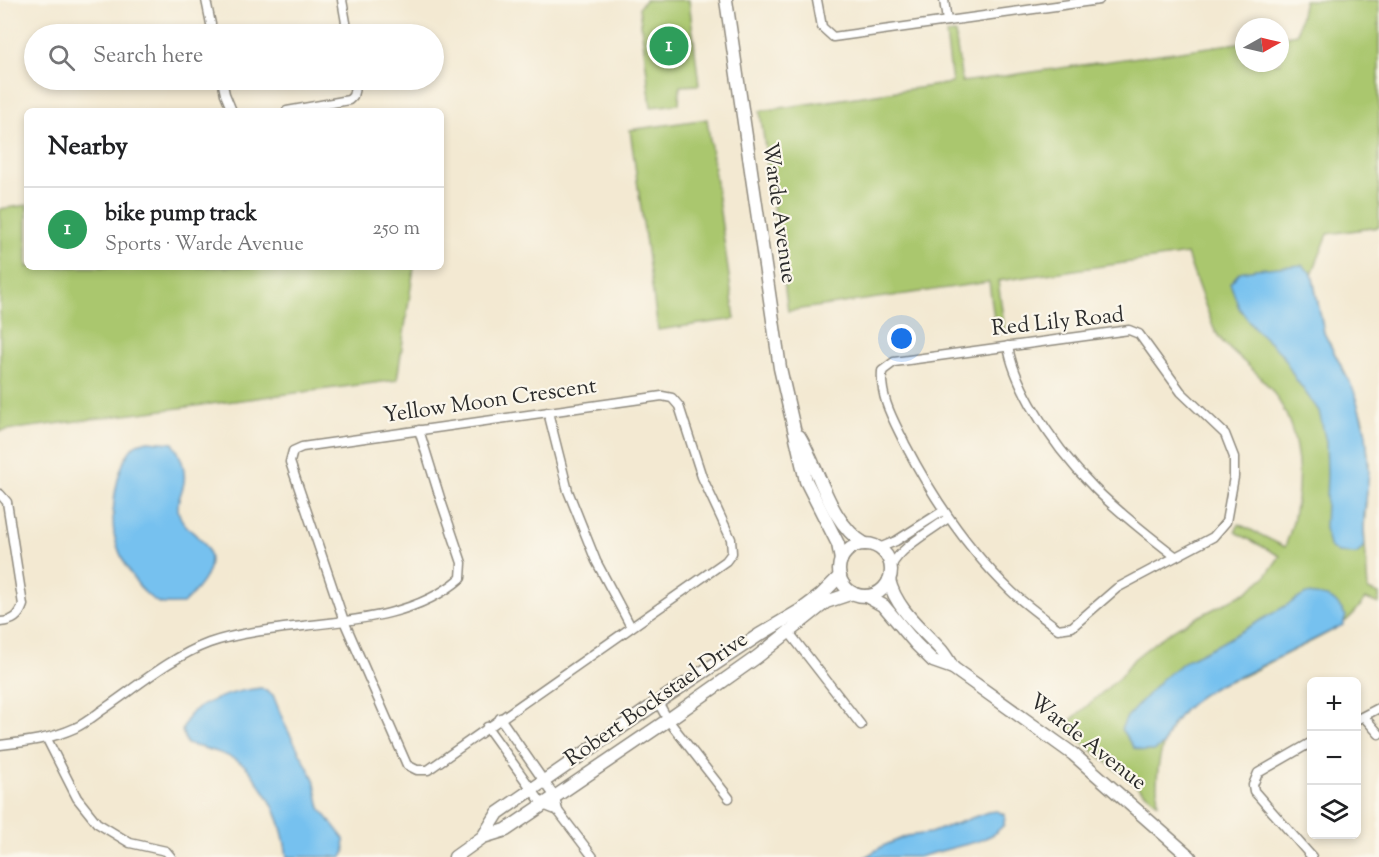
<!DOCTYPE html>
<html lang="en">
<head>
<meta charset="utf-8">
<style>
	body { margin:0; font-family:"Sorts Mill Goudy",serif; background:#f6f6f6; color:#202124 }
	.controls { position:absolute; right:18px; bottom:18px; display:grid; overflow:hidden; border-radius:9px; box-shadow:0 3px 9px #0003 }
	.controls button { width:54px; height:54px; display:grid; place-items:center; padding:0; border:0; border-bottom:2px solid #e0e0e0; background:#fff; color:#202124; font:30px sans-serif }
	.compass { position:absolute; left:1235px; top:18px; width:54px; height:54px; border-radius:50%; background:#fff; box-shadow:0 3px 9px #0003; rotate:82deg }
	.you { position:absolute; left:902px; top:339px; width:21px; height:21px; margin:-15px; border:4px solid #fff; border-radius:50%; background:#1a73e8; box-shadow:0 0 0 9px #1a73e833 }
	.badge { display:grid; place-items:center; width:39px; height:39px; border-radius:50%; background:#db2777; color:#fff; font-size:20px; font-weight:700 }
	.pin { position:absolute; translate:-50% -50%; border:3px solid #fff; box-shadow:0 2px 6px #0006 }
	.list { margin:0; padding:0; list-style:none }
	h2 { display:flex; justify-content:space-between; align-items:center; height:78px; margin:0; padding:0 24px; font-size:26px }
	h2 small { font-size:20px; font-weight:400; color:#757577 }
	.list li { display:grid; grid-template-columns:39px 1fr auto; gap:18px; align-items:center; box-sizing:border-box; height:84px; padding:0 24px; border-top:2px solid #e0e0e0 }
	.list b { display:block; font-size:22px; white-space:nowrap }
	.list p { margin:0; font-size:20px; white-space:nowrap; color:#757577 }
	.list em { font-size:20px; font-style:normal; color:#757577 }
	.icon { flex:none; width:33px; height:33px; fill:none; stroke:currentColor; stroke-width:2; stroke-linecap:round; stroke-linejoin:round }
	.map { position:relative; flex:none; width:1379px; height:857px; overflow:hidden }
	.search { position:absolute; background:#fff; box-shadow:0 3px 9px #0003; left:24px; top:24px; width:420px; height:66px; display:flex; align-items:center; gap:15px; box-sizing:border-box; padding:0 21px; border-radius:33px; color:#757577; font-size:22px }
	.panel { position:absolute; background:#fff; box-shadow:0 3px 9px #0003; left:24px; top:108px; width:420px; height:162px; border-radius:9px }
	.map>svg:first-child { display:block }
</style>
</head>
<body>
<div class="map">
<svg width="1379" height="857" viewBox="0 0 1379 857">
	<rect width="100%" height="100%" fill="#fbf7ec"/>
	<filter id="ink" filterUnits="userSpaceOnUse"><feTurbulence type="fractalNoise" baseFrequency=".0167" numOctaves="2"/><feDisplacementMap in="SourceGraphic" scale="12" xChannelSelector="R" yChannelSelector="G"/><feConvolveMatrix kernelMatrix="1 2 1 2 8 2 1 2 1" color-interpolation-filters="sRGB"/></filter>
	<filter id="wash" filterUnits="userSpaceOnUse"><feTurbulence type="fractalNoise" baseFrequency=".008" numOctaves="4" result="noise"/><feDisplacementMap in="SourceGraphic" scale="24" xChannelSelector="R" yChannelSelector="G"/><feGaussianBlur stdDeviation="1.35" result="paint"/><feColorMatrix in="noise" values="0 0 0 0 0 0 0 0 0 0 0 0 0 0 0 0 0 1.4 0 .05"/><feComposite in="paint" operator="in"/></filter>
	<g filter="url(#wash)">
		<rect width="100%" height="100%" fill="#f3e9d2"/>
		<g fill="#aac76e" stroke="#6a794c" stroke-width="1.5">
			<path d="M645,0H689L699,85L680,86L679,104L651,107L639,7Z"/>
			<path d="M1304,0H1379V227L1328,234L1312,274L1324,333L1349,381L1364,423L1369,463L1364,528L1368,590L1379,594V604L1365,599C1348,626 1328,633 1300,647C1281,656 1262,667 1243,676C1233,680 1223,682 1213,688C1168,712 1153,755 1158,803L1063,727L1119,678L1134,659L1154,643L1178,627L1247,592L1266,576L1280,556L1235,532L1239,524L1285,547C1306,491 1305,425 1263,380C1248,363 1227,351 1215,331C1212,325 1210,317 1207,310C1200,291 1193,273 1187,254L998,281L1005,332L996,334L989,282L788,311L760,111L952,83L946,34L955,33L962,82L1244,42V63H1280V37L1297,34Z"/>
			<path d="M707,119L735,319L658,330L630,130Z"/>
			<path d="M27,205V267H414L397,380L0,431V209Z"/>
		</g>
		<g fill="#76c1ef" stroke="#50768d" stroke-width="1.5">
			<path d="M1302,265L1312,274L1324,333L1354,391L1366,434L1369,472L1364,517V547L1357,554L1338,553L1329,546L1325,528L1327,474L1326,442L1319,411L1295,378L1282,354L1256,330L1239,308L1230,283L1240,272L1256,269Z"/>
			<path d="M148,441L173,443C180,454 186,468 184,482C183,491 177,499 178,509C180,526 197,533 205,545C220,568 197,590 183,604C175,604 166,605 159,603C139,594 118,556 114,534C111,510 116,463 135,445C138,443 144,442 148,441Z"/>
			<path d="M1306,594C1330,597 1333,595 1346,616L1343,625L1243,675L1218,685L1200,696L1183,711L1171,727L1163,745L1154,751H1143L1134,748L1121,729L1127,717L1162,679L1187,660L1221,643Z"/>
			<path d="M261,688L273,695L285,725L314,779L320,808L344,839L345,852L342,857H287C283,827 275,803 256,780C253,775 249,769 244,765C227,753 207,749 187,744L182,731C184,726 187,718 190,714C207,699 239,690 261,688Z"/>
			<path d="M997,811L1005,815L1004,825L994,834L979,841L918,857H865L883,846L907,836L930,833L988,812Z"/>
		</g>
	</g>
	<g filter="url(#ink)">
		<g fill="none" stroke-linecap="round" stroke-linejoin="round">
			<defs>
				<g id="street">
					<path d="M206,0L213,34"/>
					<path d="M342,0L348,34"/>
					<path d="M817,0L822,27L833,37L1099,0"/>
					<path d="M944,0L947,21"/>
					<path d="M222,80L225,94L232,111"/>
					<path d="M287,111L349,100L353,96L357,80"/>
					<path d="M1129,330L1139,334L1181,392L1225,434L1234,457V477L1226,522L1213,537L1117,588L1072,627L1058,629C1043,617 1026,605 1012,592C967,549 933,498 905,444C893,419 880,398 882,371L894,362Z"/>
					<path d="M1008,346C1011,367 1021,387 1031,405C1070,473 1115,510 1175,556"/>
					<path d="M662,396L672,398L679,406L702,477L731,539L732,553L726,561L428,770H417L407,765L344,621L290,462L293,451L302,447Z"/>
					<path d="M548,412L568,491L596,561L631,627"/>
					<path d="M0,494L7,502L23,605C19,617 13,621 0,622"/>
					<path d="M879,548L896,541L943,511"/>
					<path d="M891,567C899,548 932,530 948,518"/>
					<path d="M788,631L861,725"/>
					<path d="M658,702L668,720L729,798"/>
					<path d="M1364,717L1379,734"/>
					<path d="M500,718L555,797L558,811L593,857"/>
					<path d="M1356,720L1379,708"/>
					<path d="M487,727L543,805L558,811"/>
					<path d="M47,739L77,798L97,823L130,843L166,851L171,857"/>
					<path d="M1312,742L1258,773L1253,785L1254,791L1312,857"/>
					<path d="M0,745C26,742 51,739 75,728C84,724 93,717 101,711C135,688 171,657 209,643C287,616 396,635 461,578L462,563L441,501L419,430"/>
				</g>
				<g id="secondary">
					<path d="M726,0L780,368L806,481L838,544L841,560"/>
					<path d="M799,436C820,470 829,523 865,544"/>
					<circle cx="865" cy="570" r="26"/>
					<path d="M889,580C896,609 921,628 940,649C945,654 949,662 953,668"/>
					<path d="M866,596L884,606L916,644L933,661L953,668L1073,754L1190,857"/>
					<path d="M483,837L498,813L658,702L759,635L801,610L821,595L840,576"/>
					<path d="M455,857L483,837L506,830L668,720L757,657L826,602L853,593"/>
				</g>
			</defs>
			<use href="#street" stroke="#8f8a7e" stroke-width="11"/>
			<use href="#secondary" stroke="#8f8a7e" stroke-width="15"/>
			<use href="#street" stroke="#fff" stroke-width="8"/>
			<use href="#secondary" stroke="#fff" stroke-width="12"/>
		</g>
	</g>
	<g text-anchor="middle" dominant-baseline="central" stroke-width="4.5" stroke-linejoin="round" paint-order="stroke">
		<g font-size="22" fill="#2b2b2b" stroke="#fbf7ec">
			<text transform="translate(778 213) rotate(82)">Warde Avenue</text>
			<text transform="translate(1058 323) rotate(-6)">Red Lily Road</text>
			<text transform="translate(490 402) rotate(-8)">Yellow Moon Crescent</text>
			<text transform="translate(657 700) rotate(-35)">Robert Bockstael Drive</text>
			<text transform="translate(1087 743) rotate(38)">Warde Avenue</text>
		</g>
	</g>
</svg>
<div class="controls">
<button>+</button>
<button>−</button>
<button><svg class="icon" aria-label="layers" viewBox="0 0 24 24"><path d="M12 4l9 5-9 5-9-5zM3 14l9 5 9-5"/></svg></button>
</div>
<svg class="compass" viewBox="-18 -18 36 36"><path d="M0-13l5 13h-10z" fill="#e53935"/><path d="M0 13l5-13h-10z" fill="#757577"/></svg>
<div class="you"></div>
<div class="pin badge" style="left:669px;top:46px;background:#2e9e5b">1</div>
<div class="search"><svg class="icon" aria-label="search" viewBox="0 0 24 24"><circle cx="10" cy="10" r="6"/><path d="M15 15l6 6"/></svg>Search here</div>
<section class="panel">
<h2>Nearby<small></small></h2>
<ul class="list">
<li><span class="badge" style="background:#2e9e5b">1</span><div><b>bike pump track</b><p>Sports · Warde Avenue</p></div><em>250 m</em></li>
</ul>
</section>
</div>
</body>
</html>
